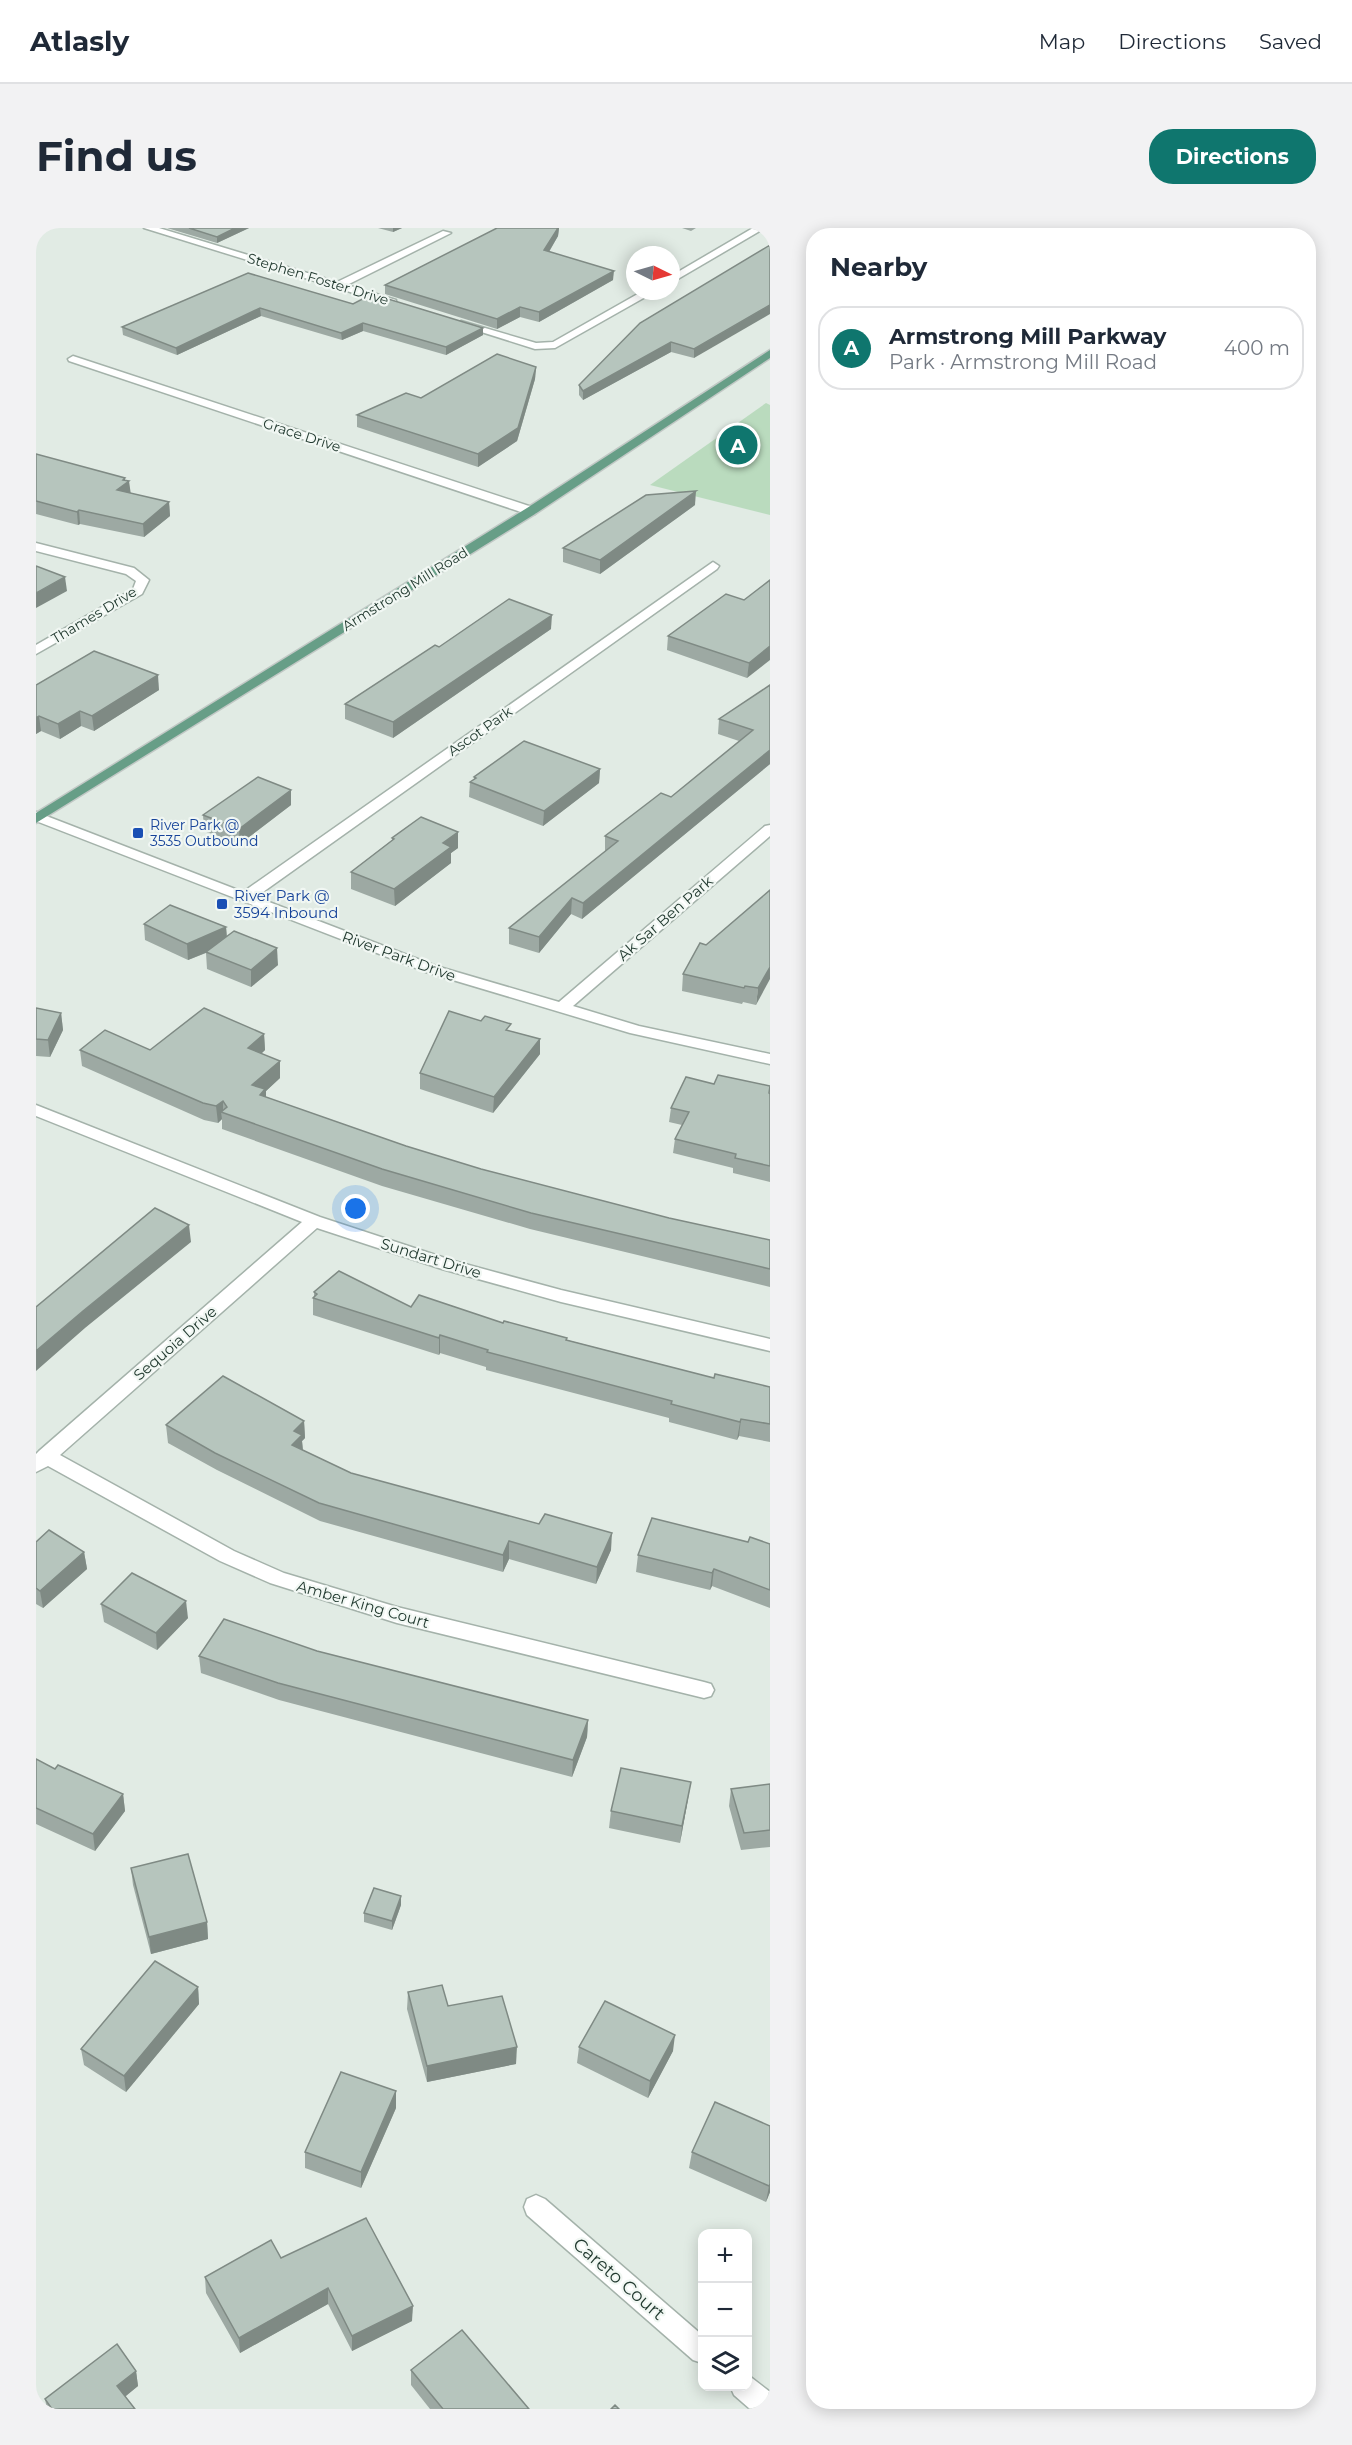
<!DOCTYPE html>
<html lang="en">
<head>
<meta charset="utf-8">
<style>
	body { margin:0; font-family:Montserrat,sans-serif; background:#f2f2f3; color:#1f2937 }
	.controls { position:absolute; right:18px; bottom:18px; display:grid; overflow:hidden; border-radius:12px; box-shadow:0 3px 15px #0003 }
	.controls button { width:54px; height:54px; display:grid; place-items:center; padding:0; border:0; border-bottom:2px solid #e0e1e3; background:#fff; color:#1f2937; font:30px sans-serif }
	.compass { position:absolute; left:590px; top:18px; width:54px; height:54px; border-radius:50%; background:#fff; box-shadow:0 3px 15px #0003; rotate:95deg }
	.you { position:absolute; left:320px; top:981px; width:21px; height:21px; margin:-15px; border:4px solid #fff; border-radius:50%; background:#1a73e8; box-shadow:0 0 0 9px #1a73e833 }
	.badge { display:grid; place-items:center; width:39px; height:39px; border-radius:50%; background:#0f766e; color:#fff; font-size:20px; font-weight:700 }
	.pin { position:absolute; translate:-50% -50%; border:3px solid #fff; box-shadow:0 2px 6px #0006 }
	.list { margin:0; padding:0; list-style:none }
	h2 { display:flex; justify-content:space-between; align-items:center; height:78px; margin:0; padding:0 24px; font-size:26px }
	h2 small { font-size:20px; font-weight:400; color:#747a83 }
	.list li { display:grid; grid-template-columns:39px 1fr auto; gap:18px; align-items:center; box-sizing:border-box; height:84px; margin:0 12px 12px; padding:0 12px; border:2px solid #e0e1e3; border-radius:24px }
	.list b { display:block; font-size:22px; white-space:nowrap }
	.list p { margin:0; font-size:20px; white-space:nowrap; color:#747a83 }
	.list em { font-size:20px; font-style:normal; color:#747a83 }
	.icon { flex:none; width:33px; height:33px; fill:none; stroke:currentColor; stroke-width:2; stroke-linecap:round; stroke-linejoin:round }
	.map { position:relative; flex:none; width:734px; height:2181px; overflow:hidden; border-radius:24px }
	header { display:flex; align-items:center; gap:36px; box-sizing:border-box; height:84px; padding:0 30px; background:#fff; border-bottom:2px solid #e0e1e3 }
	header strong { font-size:28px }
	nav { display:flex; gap:33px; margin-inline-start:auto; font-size:21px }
	.intro { display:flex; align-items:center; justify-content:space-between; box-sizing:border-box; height:144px; padding:0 36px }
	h1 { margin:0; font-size:42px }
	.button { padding:15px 27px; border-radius:24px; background:#0f766e; color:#fff; font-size:21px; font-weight:700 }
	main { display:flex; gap:36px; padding:0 36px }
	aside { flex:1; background:#fff; border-radius:24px; box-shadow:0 3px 15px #0003 }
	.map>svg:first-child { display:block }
</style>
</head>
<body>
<header>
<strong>Atlasly</strong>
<nav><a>Map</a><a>Directions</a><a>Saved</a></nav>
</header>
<div class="intro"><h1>Find us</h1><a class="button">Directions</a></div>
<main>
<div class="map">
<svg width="734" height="2181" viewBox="0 0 734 2181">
	<rect width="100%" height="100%" fill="#e1ebe4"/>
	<path fill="#badbbe" d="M730,175L734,177V287L614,257Z"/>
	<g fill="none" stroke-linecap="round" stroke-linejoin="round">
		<defs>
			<g id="minor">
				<path d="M108,0H123L301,54L407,3L415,5L311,57L360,72V76L356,77Z"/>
				<path d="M717,0H729L635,55V48Z"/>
				<path d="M607,63H620L519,120L499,121L420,96L425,93L500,115L517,114Z"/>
				<path d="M37,128L499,280L501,283L499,286H491L33,133L32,131Z"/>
				<path d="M0,315L98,340L113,352L106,366L0,426V417L97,361L100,353L90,346L0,323Z"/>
				<path d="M677,334L683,338L681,341L220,669L400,738L523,774L729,598L734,597V608L537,778L603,798L734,826V836L594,805L390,744L0,593V584L207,664Z"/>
				<path d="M0,877L284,989L418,1033L525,1062L734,1111V1123L525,1074L406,1041L281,1000L24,1227L198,1323L248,1345L361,1379L668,1454L675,1456L678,1462L675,1468L668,1470L361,1395L234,1355L184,1333L12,1238L0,1244V1226L3,1223L266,994L0,888Z"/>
				<path d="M500,1967L509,1971L666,2107V2135L657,2132L491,1987L488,1979L491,1971Z"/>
				<path d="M712,2147L734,2164V2181H714L698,2167L694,2158H712Z"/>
			</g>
			<path id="major" d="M734,122V130L499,286L0,595V585L491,280Z"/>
		</defs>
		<use href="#minor" stroke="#a4b2aa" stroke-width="3"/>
		<use href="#major" stroke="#c1c8c5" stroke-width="3"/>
		<use href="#minor" fill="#fff" fill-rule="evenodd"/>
		<use href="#major" fill="#679e87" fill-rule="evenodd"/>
	</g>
	<g fill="#9da9a3">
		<path d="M131,0H213L181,15Z"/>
		<path d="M342,0H366L357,4Z"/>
		<path d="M461,0H523L522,8L513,24L577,52L503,94L484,89L461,101L349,66V57Z"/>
		<path d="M646,0H660L655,3Z"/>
		<path d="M734,17L658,130L635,124L547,172L543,167V157Z"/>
		<path d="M212,45L317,76L447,107L410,127L327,103L306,112L225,88L141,127L87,107L86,99Z"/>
		<path d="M500,139L499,151L481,213L442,239L321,199V187Z"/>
		<path d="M0,226L89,252L94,265L133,274L134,288L108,309L44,296L42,297L0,286Z"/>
		<path d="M659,277L564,346L527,334V320Z"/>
		<path d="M734,352L711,450L631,422L632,408L708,372Z"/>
		<path d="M515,401L357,510L309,491V476L403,419Z"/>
		<path d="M0,457L123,462L58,503L45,498L24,511L5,503L0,506Z"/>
		<path d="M734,457V536L546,691L535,686L503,725L473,716V700L569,624V608L635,569L703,513L682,506L683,491Z"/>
		<path d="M564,541L563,555L507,598L433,569L434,554L438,551V549Z"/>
		<path d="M255,562V577L204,616L168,603L167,587Z"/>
		<path d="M356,610L422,620L415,625V635L359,678L315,661V644L356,612Z"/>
		<path d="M734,662L720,777L707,774L706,776L646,763L647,746L670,717Z"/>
		<path d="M108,696L190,699L191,708L242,737L215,759L171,741L170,725L152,732L109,712Z"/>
		<path d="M0,780L25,785L27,802L14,829L0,828Z"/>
		<path d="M475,803L504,811V826L457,885L384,861V845Z"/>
		<path d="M228,806L229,822L225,826L244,833V850L230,863V869L370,918L445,941L633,990L734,1012V1059L494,1001L346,958L186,901V891L182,895L168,892L46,838L44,822H114Z"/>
		<path d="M678,856L734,858V954L697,945V940L637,925L639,911L646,897L633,894L635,880Z"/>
		<path d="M278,1064L375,1079L467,1095L531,1110V1112L678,1150L734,1159V1214L703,1208L701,1212L633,1194V1190L450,1142V1139L404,1125L403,1127L277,1087V1070L278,1069Z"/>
		<path d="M268,1193L269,1210L266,1213L267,1222L315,1245L575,1322L560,1356L473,1331L467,1344L284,1293L181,1242L132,1215L130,1197Z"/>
		<path d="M0,1314L48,1324L51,1341L7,1380L0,1376Z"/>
		<path d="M712,1314L734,1316V1380L676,1358L674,1362L600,1344L602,1327Z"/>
		<path d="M65,1376L152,1390L121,1422L68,1394Z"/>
		<path d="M281,1423L552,1492L551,1509L536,1549L243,1472L165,1445L163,1428Z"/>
		<path d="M0,1531L19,1541L87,1566L89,1583L59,1623L0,1596Z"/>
		<path d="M734,1556V1619L705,1622L693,1578L695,1561Z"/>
		<path d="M652,1571L644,1615L573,1600L575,1583Z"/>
		<path d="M95,1640L171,1694L172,1711L115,1726L97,1657Z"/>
		<path d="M365,1677L356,1702L328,1694V1685Z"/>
		<path d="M162,1759L163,1776L90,1864L48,1837L45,1821Z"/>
		<path d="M372,1764L412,1778L480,1836L391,1854L371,1781Z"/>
		<path d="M543,1819L637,1823L612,1870L541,1835Z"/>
		<path d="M360,1880L325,1960L269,1940V1924Z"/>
		<path d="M734,1898V1964L730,1974L653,1940L656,1924Z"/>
		<path d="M245,2030L376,2093L316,2123L292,2076L204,2125L170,2065L169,2049Z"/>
		<path d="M375,2142L493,2181H394L375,2157Z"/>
		<path d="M100,2143L102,2158L89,2168L99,2181H11L9,2171Z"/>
	</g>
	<g fill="#7f8a84">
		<path d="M199,0H213L181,15V9Z"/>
		<path d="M357,0H366L357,4Z"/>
		<path d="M522,0H523L522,8L508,32V22Z"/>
		<path d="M578,43L577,52L503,94V84Z"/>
		<path d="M734,77V86L658,130V121Z"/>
		<path d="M484,79V89L461,101V91Z"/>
		<path d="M224,80L225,88L141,127L140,120Z"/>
		<path d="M327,95V103L306,112L305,105Z"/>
		<path d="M447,100V107L410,127V119Z"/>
		<path d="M635,114V124L547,172V163Z"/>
		<path d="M500,139L499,151L481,213L442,239V226Z"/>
		<path d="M89,250V256L93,253L95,267L81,262L87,252Z"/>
		<path d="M660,263L659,277L564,346V332Z"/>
		<path d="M133,274L134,288L108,309L107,296Z"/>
		<path d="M43,282L44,296L42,297L41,284Z"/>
		<path d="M29,349L31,363L0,380V365Z"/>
		<path d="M516,387L515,401L357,510V494Z"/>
		<path d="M734,418V432L711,450L713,435Z"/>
		<path d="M122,447L123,462L58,503L56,488Z"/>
		<path d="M44,483L45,498L24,511L22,496Z"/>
		<path d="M3,488L5,503L0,506V490Z"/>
		<path d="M734,522V536L546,691L547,675Z"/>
		<path d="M564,541L563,555L507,598L508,583Z"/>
		<path d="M255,562V577L204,616L203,601Z"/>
		<path d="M422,604V620L415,625V635L359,678L358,661L407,615Z"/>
		<path d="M536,670L535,686L503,725V709Z"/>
		<path d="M190,699L191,716L152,732L151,716Z"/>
		<path d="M241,720L242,737L215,759V742Z"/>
		<path d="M734,739V751L720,777L722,760Z"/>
		<path d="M25,785L27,802L14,829L12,812Z"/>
		<path d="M228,806L229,822L213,837L212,820Z"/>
		<path d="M504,811V826L457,885L458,869Z"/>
		<path d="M244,833V850L230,863V878L216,857Z"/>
		<path d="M187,873V885L185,884L186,891L182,895L180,878Z"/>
		<path d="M153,997L155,1014L49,1100L0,1143V1123L47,1083Z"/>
		<path d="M404,1107V1125L403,1127V1110Z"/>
		<path d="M705,1191L703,1208L701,1212L704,1194Z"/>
		<path d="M268,1193L269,1210L266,1213L267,1224L256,1217L258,1203Z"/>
		<path d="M576,1305L575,1322L560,1356L561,1339Z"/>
		<path d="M473,1313V1331L467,1344V1327Z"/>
		<path d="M48,1324L51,1341L7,1380L4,1363Z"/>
		<path d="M678,1341L676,1358L674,1362L676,1345Z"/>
		<path d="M150,1373L152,1390L121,1422L120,1405Z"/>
		<path d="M552,1492L551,1509L536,1549L537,1532Z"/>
		<path d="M655,1554L652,1571L644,1615L646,1598Z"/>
		<path d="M87,1566L89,1583L59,1623L57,1606Z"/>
		<path d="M365,1668V1677L356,1702V1693Z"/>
		<path d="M171,1694L172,1711L115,1726L113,1709Z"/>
		<path d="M162,1759L163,1776L90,1864L88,1848Z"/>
		<path d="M639,1807L637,1823L612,1870L614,1853Z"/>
		<path d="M481,1819L480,1836L391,1854V1838Z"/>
		<path d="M360,1863V1880L325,1960V1944Z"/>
		<path d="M734,1956V1964L730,1974L733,1958Z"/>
		<path d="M292,2060V2076L204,2125L203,2110Z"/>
		<path d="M377,2078L376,2093L316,2123V2108Z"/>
		<path d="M100,2143L102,2158L84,2173L81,2158Z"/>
	</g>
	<g fill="#b6c5bd" stroke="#7f8a84" stroke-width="1.5">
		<path d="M153,0H199L181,9Z"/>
		<path d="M461,0H522L508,22L578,43L503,84L484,79L461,91L349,57Z"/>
		<path d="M734,17V77L658,121L635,114L547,163L543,157L604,95Z"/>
		<path d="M212,45L317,76L336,66L447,100L410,119L327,95L305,105L224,80L140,120L86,99Z"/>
		<path d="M461,126L500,139L482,200L442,226L321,187L370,165L385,170Z"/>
		<path d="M0,226L89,250L87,252L93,253L81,262L133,274L107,296L43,282L41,284L0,273Z"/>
		<path d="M660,263L564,332L527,320L610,267Z"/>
		<path d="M0,338L29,349L0,365Z"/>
		<path d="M734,352V418L713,435L632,408L690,366L708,372Z"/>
		<path d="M473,371L516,387L357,494L309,476L399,417L403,419Z"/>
		<path d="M58,423L122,447L56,488L44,483L22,496L3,488L0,490V457Z"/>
		<path d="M734,457V522L547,675L536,670L503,709L473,700L582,613L569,608L625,565L635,569L717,502L683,491Z"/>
		<path d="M488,513L564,541L508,583L434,554L440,550L438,549Z"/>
		<path d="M222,549L255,562L203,601L167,587Z"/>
		<path d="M385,589L422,604L407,615L415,619L358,661L315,644L358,611L356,610Z"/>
		<path d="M734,662V739L722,760L709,758L708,760L647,746L664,715L670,717Z"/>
		<path d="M134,677L190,699L151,716L108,696Z"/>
		<path d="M198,703L241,720L215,742L170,724Z"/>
		<path d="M0,780L25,785L12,812L0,811Z"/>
		<path d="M168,780L228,806L212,820L244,833L216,857L229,861L224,867L370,918L445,941L633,990L734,1012V1041L495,985L346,941L185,884L191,879L187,873L180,878L167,875L44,822L69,802L114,822Z"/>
		<path d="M413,783L445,793L449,788L475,796L470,802L504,811L458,869L384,845Z"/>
		<path d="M682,847L734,858L733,865L734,866V938L699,930L700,926L639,911L653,884L635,880L650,849L678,856Z"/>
		<path d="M119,980L153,997L47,1083L0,1123V1079Z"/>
		<path d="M303,1043L375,1079L383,1067L467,1095L468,1093L531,1110L530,1112L678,1150L679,1146L734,1159V1196L705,1191L704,1194L635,1176L636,1173L451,1124L452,1122L404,1107L403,1110L277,1070L281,1066L278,1064Z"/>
		<path d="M187,1148L268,1193L258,1203L266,1207L256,1217L315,1245L503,1296L509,1286L576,1305L561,1339L473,1313L467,1327L283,1275L179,1225L130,1197Z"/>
		<path d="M616,1290L712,1314L714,1309L734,1316V1362L678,1341L676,1345L602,1327Z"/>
		<path d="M13,1302L48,1324L4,1363L0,1360V1314Z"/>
		<path d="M96,1345L150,1373L120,1405L65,1376Z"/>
		<path d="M188,1391L281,1423L552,1492L537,1532L242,1455L163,1428Z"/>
		<path d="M0,1531L19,1541L22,1537L87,1566L57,1606L0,1580Z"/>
		<path d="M585,1540L655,1554L646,1598L575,1583Z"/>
		<path d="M734,1556V1602L708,1605L695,1561Z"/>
		<path d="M152,1626L171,1694L113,1709L95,1640Z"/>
		<path d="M338,1660L365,1668L356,1693L328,1685Z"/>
		<path d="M119,1733L162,1759L88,1848L45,1821Z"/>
		<path d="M406,1757L412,1778L466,1768L481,1819L391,1838L372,1764Z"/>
		<path d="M569,1773L639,1807L614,1853L543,1819Z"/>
		<path d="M305,1844L360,1863L325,1944L269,1924Z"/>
		<path d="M679,1874L734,1898V1956L733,1958L656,1924Z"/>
		<path d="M330,1990L377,2078L316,2108L292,2060L203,2110L169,2049L235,2012L245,2030Z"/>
		<path d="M426,2102L493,2181H407L375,2142Z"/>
		<path d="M81,2116L100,2143L81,2158L99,2181H16L9,2171Z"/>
		<path d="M579,2177L583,2181H575Z"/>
	</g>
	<g fill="#1a4fb4" stroke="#f1f7f3" stroke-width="2">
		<rect x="96" y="599" width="12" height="12" rx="3"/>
		<rect x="180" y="670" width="12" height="12" rx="3"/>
	</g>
	<g text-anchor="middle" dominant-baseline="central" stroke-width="4.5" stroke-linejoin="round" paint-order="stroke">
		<g font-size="14" fill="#223a30" stroke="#f1f7f3">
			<text transform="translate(282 51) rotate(17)">Stephen Foster Drive</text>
			<text transform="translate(266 207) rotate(18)">Grace Drive</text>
			<text transform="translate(369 361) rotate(-32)">Armstrong Mill Road</text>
			<text transform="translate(58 387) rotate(-31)">Thames Drive</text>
			<text transform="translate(444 503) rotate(-35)">Ascot Park</text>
		</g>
		<g font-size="14" fill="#164399" stroke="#f1f7f3" text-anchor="start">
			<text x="114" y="597">River Park @<tspan x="114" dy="16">3535 Outbound</tspan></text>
		</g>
		<g font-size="15" fill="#164399" stroke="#f1f7f3" text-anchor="start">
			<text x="198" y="667">River Park @<tspan x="198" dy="17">3594 Inbound</tspan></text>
		</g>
		<g font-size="15" fill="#223a30" stroke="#f1f7f3">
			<text transform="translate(629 690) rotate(-41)">Ak Sar Ben Park</text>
			<text transform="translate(363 728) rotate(20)">River Park Drive</text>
			<text transform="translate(395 1030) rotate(17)">Sundart Drive</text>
			<text transform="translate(139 1115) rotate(-41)">Sequoia Drive</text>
			<text transform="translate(327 1376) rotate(16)">Amber King Court</text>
		</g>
		<g font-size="18" fill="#223a30" stroke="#f1f7f3">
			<text transform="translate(583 2051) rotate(41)">Careto Court</text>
		</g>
	</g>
</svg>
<div class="controls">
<button>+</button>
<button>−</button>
<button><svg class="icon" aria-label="layers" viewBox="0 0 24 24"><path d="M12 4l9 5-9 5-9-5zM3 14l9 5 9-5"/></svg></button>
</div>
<svg class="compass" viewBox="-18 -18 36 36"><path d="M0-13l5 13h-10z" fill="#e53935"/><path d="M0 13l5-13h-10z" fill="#747a83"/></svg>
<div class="you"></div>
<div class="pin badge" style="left:702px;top:217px">A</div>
</div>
<aside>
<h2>Nearby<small></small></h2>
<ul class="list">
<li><span class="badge">A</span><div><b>Armstrong Mill Parkway</b><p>Park · Armstrong Mill Road</p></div><em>400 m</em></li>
</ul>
</aside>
</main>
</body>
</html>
